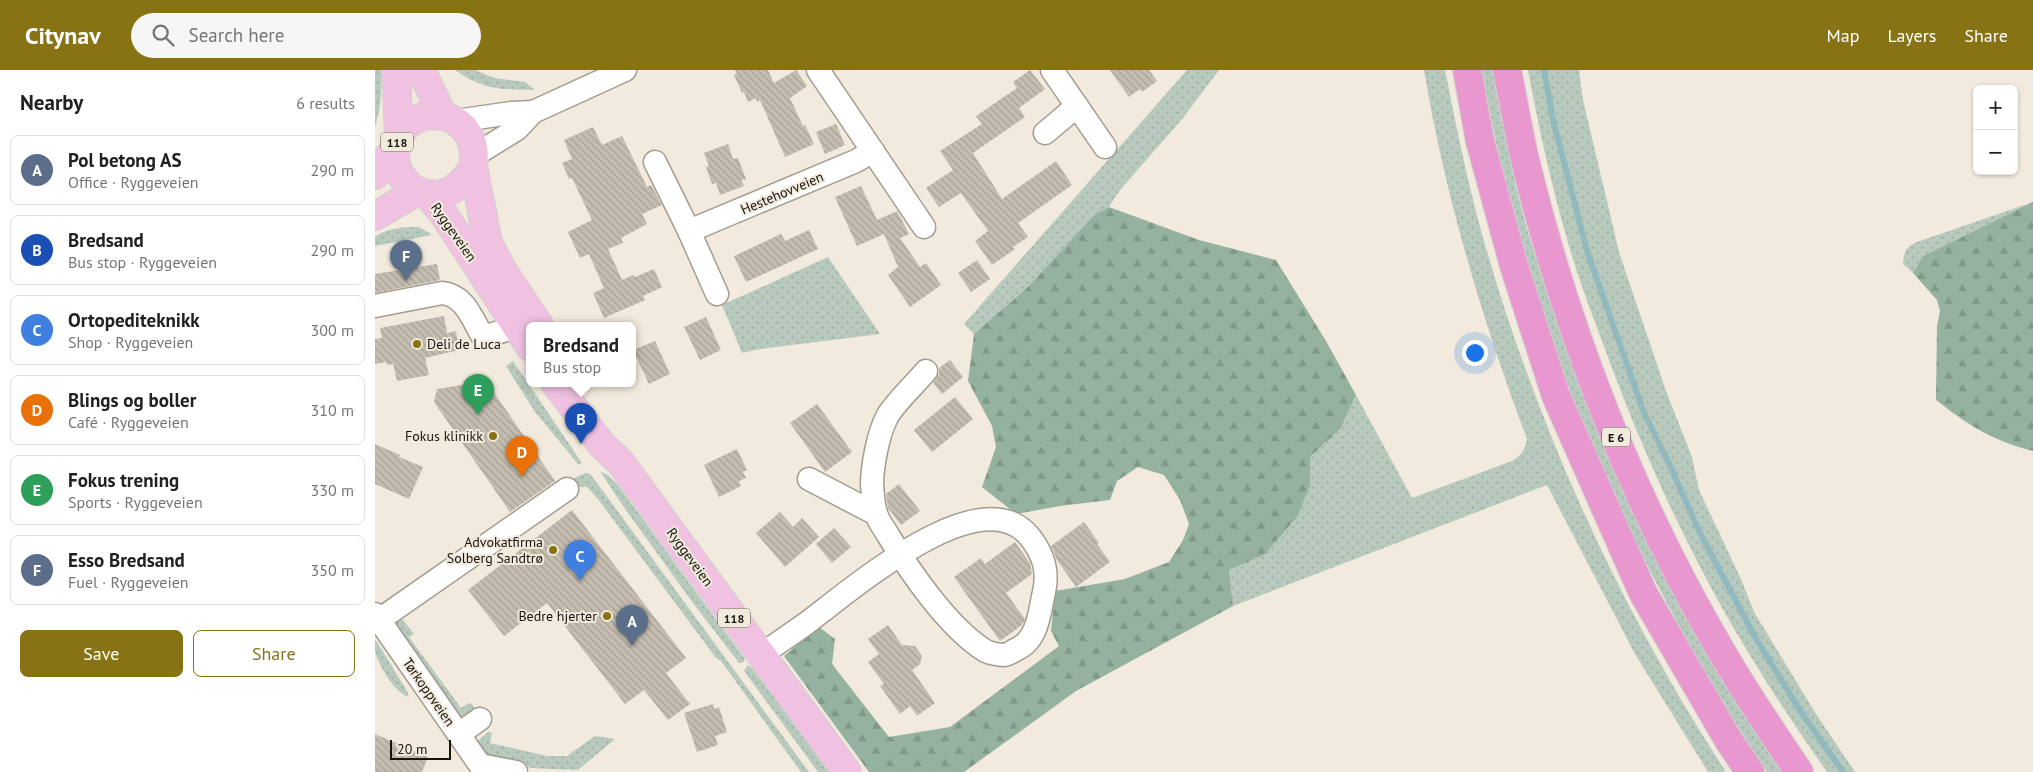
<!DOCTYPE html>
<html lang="en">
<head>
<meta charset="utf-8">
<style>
	body { margin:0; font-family:"PT Sans",sans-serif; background:#f6f6f6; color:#202124 }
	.controls { position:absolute; right:15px; top:15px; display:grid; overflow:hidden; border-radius:8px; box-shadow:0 1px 4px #0004 }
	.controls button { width:45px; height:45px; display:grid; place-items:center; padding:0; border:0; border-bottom:1px solid #e0e0e0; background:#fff; color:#202124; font:25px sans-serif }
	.scale { position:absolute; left:15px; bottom:12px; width:61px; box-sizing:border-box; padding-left:5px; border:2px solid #16140f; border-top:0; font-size:14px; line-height:18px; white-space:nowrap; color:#16140f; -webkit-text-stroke:4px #f2ebdd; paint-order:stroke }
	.you { position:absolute; left:1099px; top:282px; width:18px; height:18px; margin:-12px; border:4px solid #fff; border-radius:50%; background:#1a73e8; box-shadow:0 0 0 8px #1a73e833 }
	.badge { display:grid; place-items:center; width:32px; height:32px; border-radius:50%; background:#877314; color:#fff; font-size:16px; font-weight:700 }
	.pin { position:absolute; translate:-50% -41px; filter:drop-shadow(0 1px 2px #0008) }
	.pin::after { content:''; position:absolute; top:26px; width:18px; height:15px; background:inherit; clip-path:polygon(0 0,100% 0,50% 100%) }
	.popup { position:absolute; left:151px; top:252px; width:110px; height:65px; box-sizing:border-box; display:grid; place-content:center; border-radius:8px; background:#fff; filter:drop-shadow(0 1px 4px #0005); font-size:16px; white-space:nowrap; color:#757577 }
	.popup b { font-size:19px; color:#202124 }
	.popup::after { content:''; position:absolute; left:50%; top:100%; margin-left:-10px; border:10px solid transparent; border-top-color:#fff }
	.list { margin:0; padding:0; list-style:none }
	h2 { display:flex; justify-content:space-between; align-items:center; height:65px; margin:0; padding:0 20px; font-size:21px }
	h2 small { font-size:16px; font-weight:400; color:#757577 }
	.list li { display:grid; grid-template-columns:32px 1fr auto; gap:15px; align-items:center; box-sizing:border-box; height:70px; margin:0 10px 10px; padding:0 10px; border:1px solid #e0e0e0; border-radius:8px }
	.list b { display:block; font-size:19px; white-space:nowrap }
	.list p { margin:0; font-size:16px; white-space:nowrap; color:#757577 }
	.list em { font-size:16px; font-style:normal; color:#757577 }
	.actions { display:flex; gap:10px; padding:15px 20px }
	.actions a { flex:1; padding:11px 0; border:1px solid #877314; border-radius:8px; text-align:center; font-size:18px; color:#877314 }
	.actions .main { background:#877314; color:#fff }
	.icon { flex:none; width:28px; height:28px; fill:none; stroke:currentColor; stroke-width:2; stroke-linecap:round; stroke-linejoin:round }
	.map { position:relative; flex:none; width:1658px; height:702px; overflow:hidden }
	header { display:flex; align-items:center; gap:30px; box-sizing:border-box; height:70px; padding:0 25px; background:#877314; color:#fff }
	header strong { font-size:24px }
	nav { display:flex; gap:28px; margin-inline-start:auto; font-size:18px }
	.search { width:350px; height:45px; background:#f6f6f6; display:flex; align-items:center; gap:12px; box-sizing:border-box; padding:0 18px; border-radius:28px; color:#757577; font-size:19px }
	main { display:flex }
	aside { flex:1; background:#fff }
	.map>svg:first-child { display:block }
</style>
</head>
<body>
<header>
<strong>Citynav</strong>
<div class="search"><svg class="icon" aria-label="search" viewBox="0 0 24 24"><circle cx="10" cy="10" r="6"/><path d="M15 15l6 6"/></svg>Search here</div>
<nav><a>Map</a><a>Layers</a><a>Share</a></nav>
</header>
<main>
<aside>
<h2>Nearby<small>6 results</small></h2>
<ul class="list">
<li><span class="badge" style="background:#5c6f8a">A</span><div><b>Pol betong AS</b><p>Office · Ryggeveien</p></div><em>290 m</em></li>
<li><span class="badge" style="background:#1a4fb4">B</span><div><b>Bredsand</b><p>Bus stop · Ryggeveien</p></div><em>290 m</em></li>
<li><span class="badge" style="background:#3f7fe0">C</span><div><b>Ortopediteknikk</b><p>Shop · Ryggeveien</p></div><em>300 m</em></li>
<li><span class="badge" style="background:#e8710a">D</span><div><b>Blings og boller</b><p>Café · Ryggeveien</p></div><em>310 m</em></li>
<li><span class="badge" style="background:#2e9e5b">E</span><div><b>Fokus trening</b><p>Sports · Ryggeveien</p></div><em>330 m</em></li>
<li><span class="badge" style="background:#5c6f8a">F</span><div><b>Esso Bredsand</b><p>Fuel · Ryggeveien</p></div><em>350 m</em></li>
</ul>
<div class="actions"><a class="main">Save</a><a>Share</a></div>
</aside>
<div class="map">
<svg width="1658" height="702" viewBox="0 0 1658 702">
	<defs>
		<pattern id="grass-dots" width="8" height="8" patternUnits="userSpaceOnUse" patternTransform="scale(1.25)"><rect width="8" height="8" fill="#b7cabd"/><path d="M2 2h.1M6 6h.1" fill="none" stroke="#9dada1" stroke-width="1.8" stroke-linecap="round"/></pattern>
		<pattern id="forest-firs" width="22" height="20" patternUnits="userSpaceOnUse" patternTransform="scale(1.25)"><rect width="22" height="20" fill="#94b29f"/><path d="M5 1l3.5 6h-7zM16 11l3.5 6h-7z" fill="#7f9888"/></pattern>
		<pattern id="building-back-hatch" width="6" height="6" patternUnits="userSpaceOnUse" patternTransform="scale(1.25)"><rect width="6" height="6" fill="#c4bdb0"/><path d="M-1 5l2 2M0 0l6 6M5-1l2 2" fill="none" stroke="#a8a296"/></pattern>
	</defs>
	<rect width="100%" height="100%" fill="#f2ebdd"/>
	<g fill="url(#grass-dots)">
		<path d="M0,0H6C7,20 6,37 0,57Z"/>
		<path d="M80,0H100L119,8L150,12L160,20L127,19L111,16L94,9Z"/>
		<path d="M812,0H844L808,48L745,120L734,137L720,144L652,218L599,264L589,254Z"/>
		<path d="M1049,0H1070C1081,55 1092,110 1107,164C1161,355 1243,536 1351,702H1333L1260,584L1172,415L858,536L854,500L889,485L935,415V387L965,359L981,325L1037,428L1137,391C1146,385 1150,380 1152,369C1107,249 1070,126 1049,0Z"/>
		<path d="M1106,0H1117C1128,58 1139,116 1156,172C1192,290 1236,406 1293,515C1326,579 1367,641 1406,702H1392C1287,542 1208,378 1151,194C1132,131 1120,65 1106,0Z"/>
		<path d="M1153,0H1204L1208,30L1244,182L1291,321L1317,387L1324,420L1366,509L1379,542L1441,644L1480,702H1452C1414,648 1378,593 1346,536C1300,453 1262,367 1230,279C1215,240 1201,202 1190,162C1175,109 1163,54 1153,0Z"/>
		<path d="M1658,132L1548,186L1538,203L1528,194C1529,181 1531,177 1542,172Z"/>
		<path d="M44,157L57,165L0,176V167C11,158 29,157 44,157Z"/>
		<path d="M453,187L505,264L385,279L367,283L347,235Z"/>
		<path d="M138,291L207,393L204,395L160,342L131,296Z"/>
		<path d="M225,401L233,405L243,415L370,589L369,592L364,593L321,537L248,436Z"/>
		<path d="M210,403L215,404L219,409L434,702H426L346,591L341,588L223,429L212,417H203L193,411Z"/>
		<path d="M25,546L39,564L34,567L86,638L94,633L97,634L99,638L95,645L85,647L21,559L19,552Z"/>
		<path d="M0,569L32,621L34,627C20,624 4,595 0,582C0,578 0,573 0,569Z"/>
		<path d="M373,595L378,599L454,702H443L369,601Z"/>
		<path d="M113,662L117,663L115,673L172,686H192L220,666L240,669L203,700C180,699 109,701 103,671Z"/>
	</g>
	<g fill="url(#forest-firs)">
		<path d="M1658,132V381C1618,371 1593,355 1561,330L1562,256L1565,241L1562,230L1538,203L1548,186Z"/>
		<path d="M734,137L824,170L901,190L951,271L981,325L965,359L935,387V415L922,447L889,485L854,500L858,536L701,621L589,702H494L409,586L444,557L460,569L457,594L514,667L575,657L684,576L676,561L680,521L750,509L794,492L808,470L814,454L805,430L789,405L763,397L742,411L735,430L685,436L641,444L607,417L621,377L617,356L593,311L599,264L652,218L720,144Z"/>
	</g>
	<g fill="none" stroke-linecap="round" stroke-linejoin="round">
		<path stroke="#92b9bd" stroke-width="6" d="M1169,0L1178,50L1212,181L1269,343L1296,398L1325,463L1380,567L1426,642L1468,702"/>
	</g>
	<g fill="url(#building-back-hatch)">
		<path d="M360,0H393L399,13L421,0L432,16L415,28L428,56L430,55L439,74L410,87L385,30L382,32L381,28L373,32L369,22L367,23L359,5L362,4Z"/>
		<path d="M655,0L670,19L644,38L650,47L598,83L627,129L681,91L697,115L643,153L653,167L638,177L640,179L617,195L600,171L613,161L586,123L564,137L551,118L578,100L565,81L607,54L601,46L642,18L638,12Z"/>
		<path d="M735,0H774L782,11L767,22L765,19L754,27Z"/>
		<path d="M461,54L470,75L450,84L441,62Z"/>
		<path d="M218,57L227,75L247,66L272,117L276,115L287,135L267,144L272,154L246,168L248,173L233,179L247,210L258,205L260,207L279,199L287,217L268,226L270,230L229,248L218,223L229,218L214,184L205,188L193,162L217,150L197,108L194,109L187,93L197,89L189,70Z"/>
		<path d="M353,74L358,89L363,88L371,109L366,110L369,116L345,125L341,113L337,114L331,97L334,96L329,83Z"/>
		<path d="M486,116L502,150L522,141L534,164L525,168L545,197L551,193L566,215L535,237L513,205L523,197L509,164L482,176L460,127Z"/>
		<path d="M434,160L443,179L371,212L359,186L406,164L410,171Z"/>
		<path d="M602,190L615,209L596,222L583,203Z"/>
		<path d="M62,194L65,210L0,223V204Z"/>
		<path d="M69,246L72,263L81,261L84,280L50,288L54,305L22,311L18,294L12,295L11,292L0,294V269L7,268L5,258Z"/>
		<path d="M331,247L346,280L325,290L309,257Z"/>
		<path d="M280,271L295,304L274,314L258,280Z"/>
		<path d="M575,290L588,307L567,324L558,313L564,304V298Z"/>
		<path d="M111,311L180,411L135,442L59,332L62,319Z"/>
		<path d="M580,327L598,349L557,382L539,360Z"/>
		<path d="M442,334L477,382L450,402L415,353Z"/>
		<path d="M0,374L25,385L24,387L48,397L34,429L0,414Z"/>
		<path d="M362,379L372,400L368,402L371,408L364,411L366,416L344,427L329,395Z"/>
		<path d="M524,414L545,441L526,455L513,438L511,424Z"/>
		<path d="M197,440L311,588L291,603L315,634L293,650L269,620L250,634L172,533L129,566L93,520Z"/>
		<path d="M405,442L418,457L427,448L444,467L410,497L381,463Z"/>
		<path d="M709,452L724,473L722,474L735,492L701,517L682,490L676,476Z"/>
		<path d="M459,458L476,477L457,493L441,474Z"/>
		<path d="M640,472L655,493L657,504L631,523L650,549L647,555L625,571L579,507L606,488L610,494Z"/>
		<path d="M513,555L527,575L540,576L547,586L545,594L537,600L560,633L542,646L535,636L525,644L505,616L509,614L493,592L504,584L493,569Z"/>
		<path d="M338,634L339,639L344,637L352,662L340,666L343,675L322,682L309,643Z"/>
		<path d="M0,664L53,687L47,702H0Z"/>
	</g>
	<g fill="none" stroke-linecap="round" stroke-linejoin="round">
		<defs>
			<g id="minor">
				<path d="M443,0L549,157"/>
				<path d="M677,0L730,77"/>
				<path d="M81,51L136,43L158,42"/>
				<path d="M670,63L702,36"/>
				<path d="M100,85L142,59L158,42L250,0"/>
				<path d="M280,92L314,161L342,224"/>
				<path d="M314,161L481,91L498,81"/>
				<path d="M0,236L67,223C90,225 97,249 108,267L141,257"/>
				<path d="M434,409L501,444"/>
				<path d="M0,544L105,695L141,702"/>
				<path d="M4,550L192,419"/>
				<path d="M386,585C400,575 415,565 429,555C472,524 604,406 654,466C668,483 674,500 669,522C664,544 663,571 640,580C637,582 632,585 629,585C624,585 613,583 609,580C573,557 535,502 513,465C509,458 503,451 501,443C498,435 498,423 497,415C497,397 503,364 512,347C518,335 541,313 551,301"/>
				<path d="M84,664L105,649"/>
			</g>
			<g id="major">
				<path d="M21,0L24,66"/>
				<path d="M46,0L68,46"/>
				<path d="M98,97C82,126 49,137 27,107C21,100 20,91 20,82C23,29 108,33 98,97L113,172L128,201L164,255"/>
				<path d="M0,105L21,76"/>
				<path d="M52,124L70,146L155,277"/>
				<path d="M0,146L43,121"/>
				<path d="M180,313L227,375L246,393L472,702"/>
			</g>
			<g id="highway">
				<path d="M1092,0L1105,71L1139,196L1181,326L1268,523L1354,671L1375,702"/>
				<path d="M1132,0C1139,33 1144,66 1152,98C1193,265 1258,431 1345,579C1369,621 1397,662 1424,702"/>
			</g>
		</defs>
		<use href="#minor" stroke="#a39d90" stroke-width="25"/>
		<use href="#major" stroke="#d0d0cf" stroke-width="30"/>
		<use href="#highway" stroke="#d0d0cf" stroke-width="30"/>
		<use href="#minor" stroke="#fff" stroke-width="22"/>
		<use href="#major" stroke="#f1c1e2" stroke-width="28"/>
		<use href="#highway" stroke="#e898ce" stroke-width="28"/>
	</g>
	<g fill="#877314" stroke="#f2ebdd" stroke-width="2">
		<circle cx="42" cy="274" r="5"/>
		<circle cx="118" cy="366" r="5"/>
		<circle cx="178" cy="480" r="5"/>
		<circle cx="232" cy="546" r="5"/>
	</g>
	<g text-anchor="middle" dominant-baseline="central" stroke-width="4" stroke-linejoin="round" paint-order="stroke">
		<g fill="#f2ebdd" stroke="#58544d" stroke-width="1">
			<rect x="6" y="62.5" width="32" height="19" rx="4"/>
			<rect x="1227" y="357.5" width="28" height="19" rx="4"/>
			<rect x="343" y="538.5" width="32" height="19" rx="4"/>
		</g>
		<g font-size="12" font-weight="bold" fill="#16140f">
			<text x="22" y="72">118</text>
			<text x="1241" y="367">E 6</text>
			<text x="359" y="548">118</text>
		</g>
		<g font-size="14" fill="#16140f" stroke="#f2ebdd">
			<text transform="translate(407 123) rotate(-23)">Hestehovveien</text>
			<text transform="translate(79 162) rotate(55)">Ryggeveien</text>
			<text transform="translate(315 487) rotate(54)">Ryggeveien</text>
			<text transform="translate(54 622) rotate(55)">Tørkoppveien</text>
		</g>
		<g font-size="14" fill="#16140f" stroke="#f2ebdd" text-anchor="end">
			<text x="52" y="274" text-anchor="start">Deli de Luca</text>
			<text x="108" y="366">Fokus klinikk</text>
			<text x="168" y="472">Advokatfirma<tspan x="168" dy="16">Solberg Sandtrø</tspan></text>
			<text x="222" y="546">Bedre hjerter</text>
		</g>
	</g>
</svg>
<div class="controls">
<button>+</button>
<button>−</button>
</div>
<div class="scale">20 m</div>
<div class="you"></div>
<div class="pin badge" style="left:257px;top:576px;background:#5c6f8a">A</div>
<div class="pin badge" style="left:206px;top:374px;background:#1a4fb4">B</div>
<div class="popup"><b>Bredsand</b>Bus stop</div>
<div class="pin badge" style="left:205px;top:511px;background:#3f7fe0">C</div>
<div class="pin badge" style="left:147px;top:407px;background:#e8710a">D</div>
<div class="pin badge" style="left:103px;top:345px;background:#2e9e5b">E</div>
<div class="pin badge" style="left:31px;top:211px;background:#5c6f8a">F</div>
</div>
</main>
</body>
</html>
